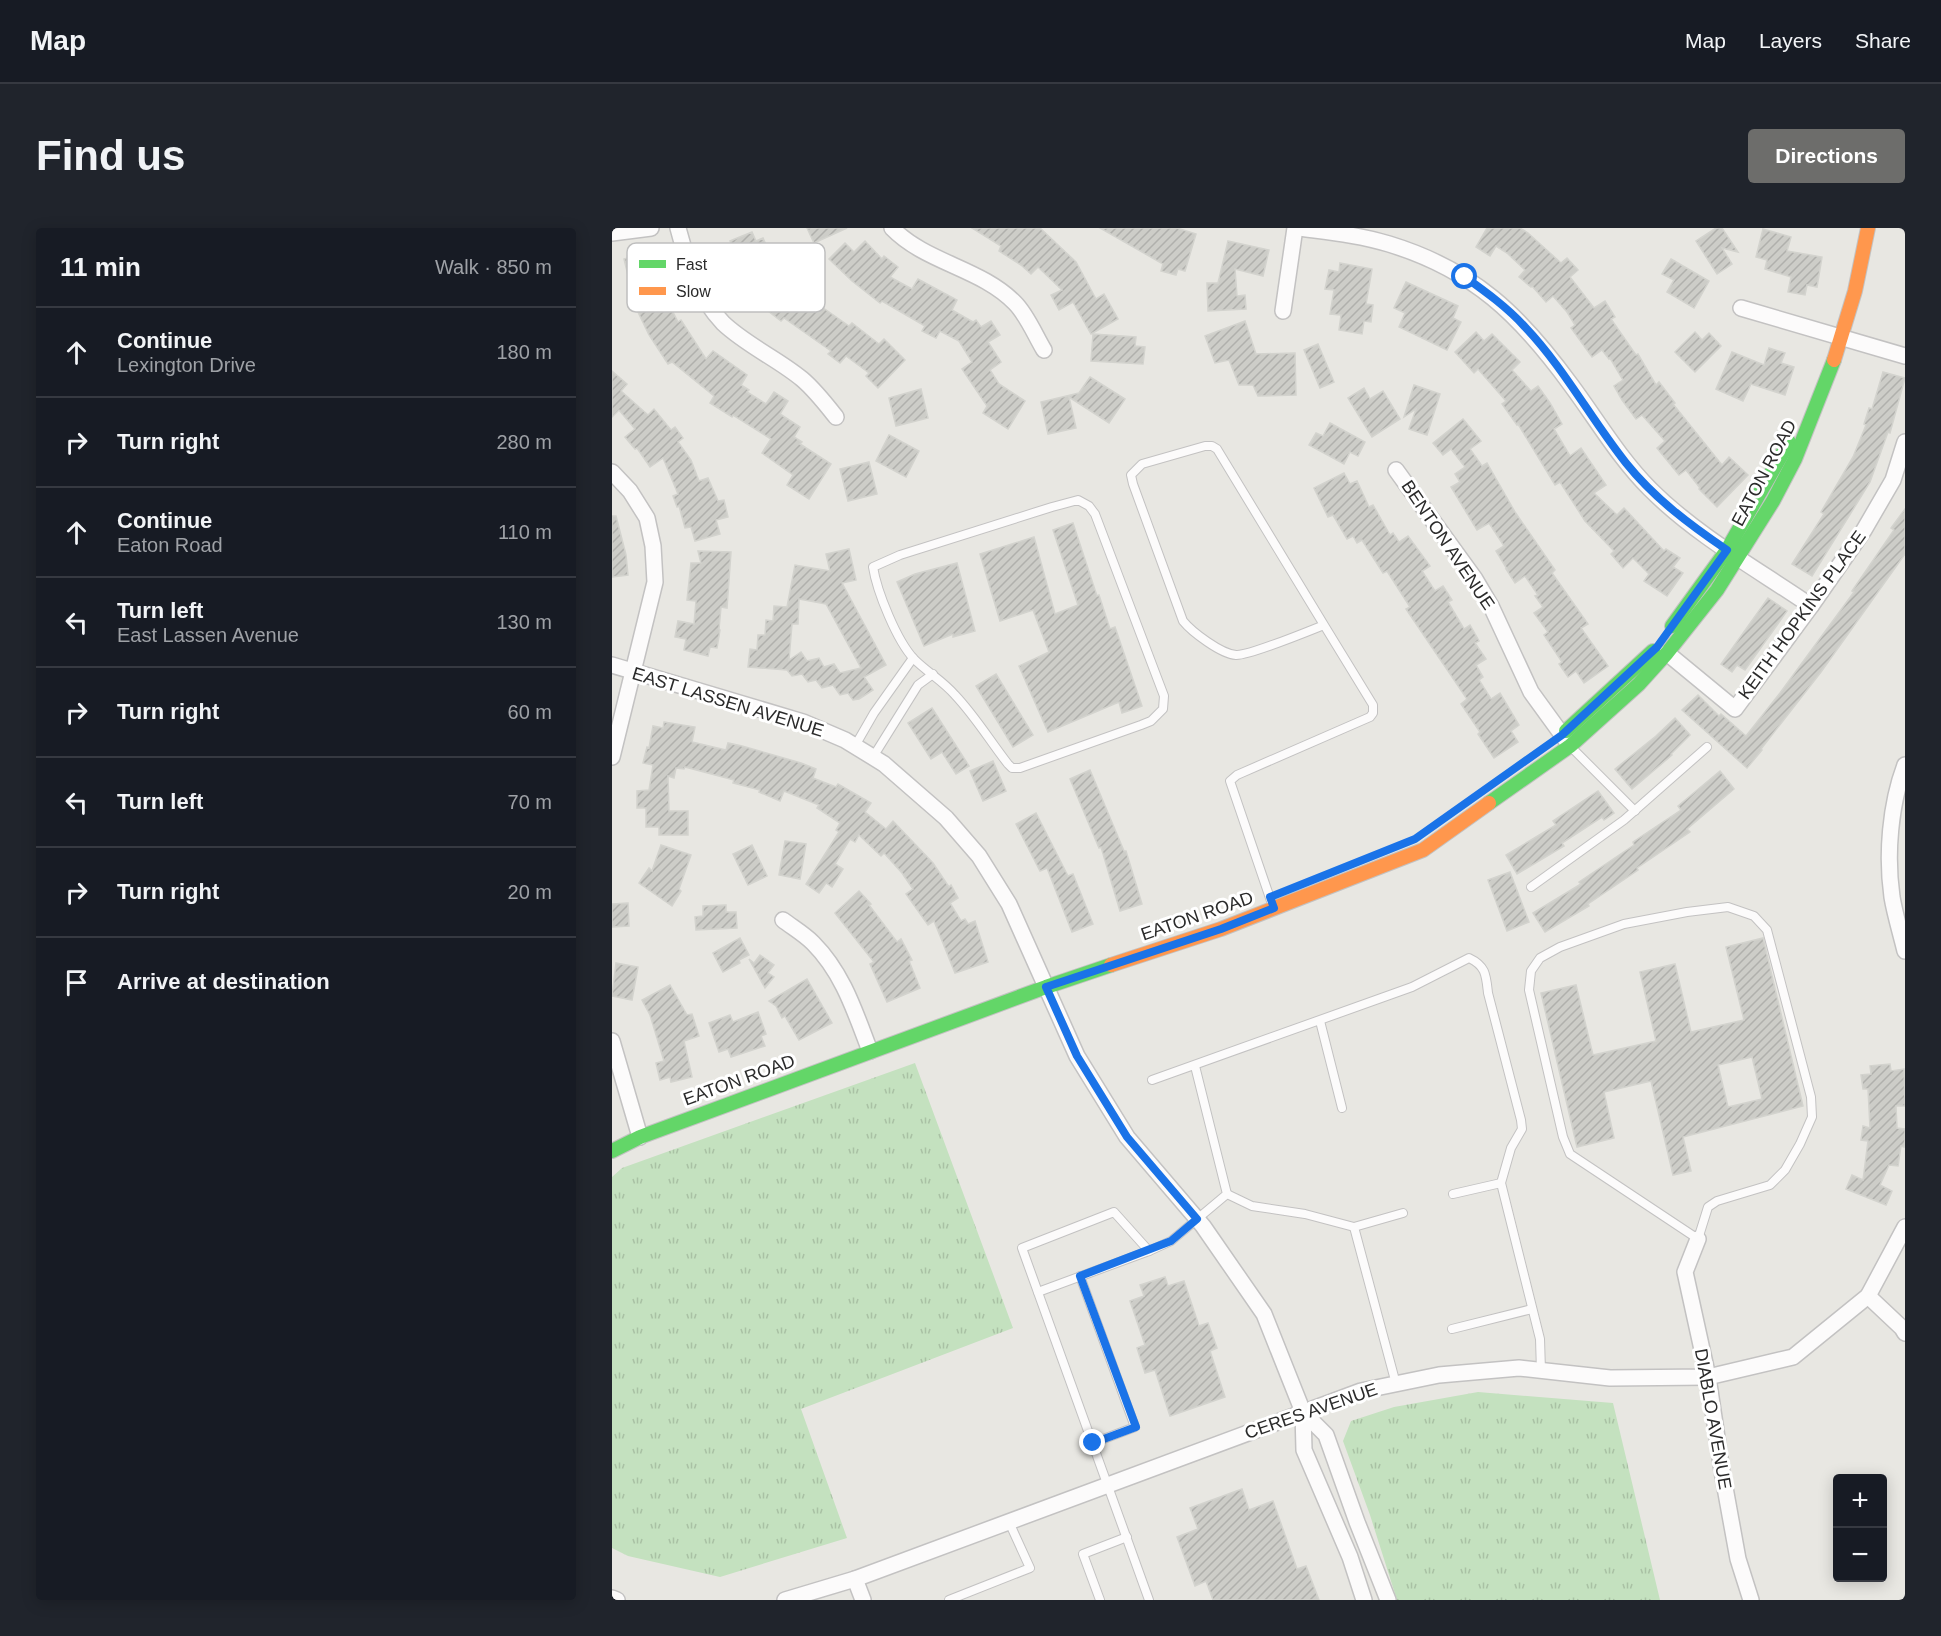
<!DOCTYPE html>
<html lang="en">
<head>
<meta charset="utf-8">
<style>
	body { margin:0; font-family:Arial,sans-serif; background:#20242c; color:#f1f3f6 }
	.controls { position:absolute; right:18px; bottom:18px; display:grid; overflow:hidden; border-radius:6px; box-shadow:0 3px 15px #0003 }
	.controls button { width:54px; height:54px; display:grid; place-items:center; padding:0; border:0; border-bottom:2px solid #363941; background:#171b24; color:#f1f3f6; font:30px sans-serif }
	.stop { position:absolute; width:18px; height:18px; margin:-14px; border:4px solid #1a73e8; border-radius:50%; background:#fff }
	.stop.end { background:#1a73e8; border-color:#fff; box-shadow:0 2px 6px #0008 }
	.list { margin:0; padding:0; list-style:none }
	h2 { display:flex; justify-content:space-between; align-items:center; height:78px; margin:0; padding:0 24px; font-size:26px }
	h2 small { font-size:20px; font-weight:400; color:#9ea1a6 }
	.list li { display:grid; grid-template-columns:39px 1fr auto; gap:18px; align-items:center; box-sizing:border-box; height:90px; padding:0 24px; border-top:2px solid #363941 }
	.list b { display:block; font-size:22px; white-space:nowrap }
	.list p { margin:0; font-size:20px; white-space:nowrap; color:#9ea1a6 }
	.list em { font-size:20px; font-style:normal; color:#9ea1a6 }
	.icon { flex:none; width:33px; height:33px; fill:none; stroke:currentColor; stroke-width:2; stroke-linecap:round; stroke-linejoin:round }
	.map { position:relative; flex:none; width:1293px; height:1372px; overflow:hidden; border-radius:6px }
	header { display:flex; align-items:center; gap:36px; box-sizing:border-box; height:84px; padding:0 30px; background:#171b24; border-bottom:2px solid #363941 }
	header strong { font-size:28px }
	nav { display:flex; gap:33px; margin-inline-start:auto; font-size:21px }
	.intro { display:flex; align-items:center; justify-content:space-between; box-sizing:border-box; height:144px; padding:0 36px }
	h1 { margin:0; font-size:42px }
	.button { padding:15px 27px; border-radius:6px; background:#6d6d6b; color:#fff; font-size:21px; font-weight:700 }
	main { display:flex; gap:36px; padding:0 36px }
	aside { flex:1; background:#171b24; border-radius:6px; box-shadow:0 3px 15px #0003 }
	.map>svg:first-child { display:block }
</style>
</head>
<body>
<header>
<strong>Map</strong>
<nav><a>Map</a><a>Layers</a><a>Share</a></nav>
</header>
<div class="intro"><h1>Find us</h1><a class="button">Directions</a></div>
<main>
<aside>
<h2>11 min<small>Walk · 850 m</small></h2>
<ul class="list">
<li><svg class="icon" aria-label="ahead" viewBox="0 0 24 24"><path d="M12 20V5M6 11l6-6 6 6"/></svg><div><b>Continue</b><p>Lexington Drive</p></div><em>180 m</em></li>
<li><svg class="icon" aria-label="right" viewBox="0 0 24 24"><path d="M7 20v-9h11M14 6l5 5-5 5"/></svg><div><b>Turn right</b></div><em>280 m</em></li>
<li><svg class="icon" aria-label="ahead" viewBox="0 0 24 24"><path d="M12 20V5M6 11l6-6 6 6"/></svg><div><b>Continue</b><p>Eaton Road</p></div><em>110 m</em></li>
<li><svg class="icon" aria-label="left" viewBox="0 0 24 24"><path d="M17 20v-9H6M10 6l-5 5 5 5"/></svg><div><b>Turn left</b><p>East Lassen Avenue</p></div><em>130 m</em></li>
<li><svg class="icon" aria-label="right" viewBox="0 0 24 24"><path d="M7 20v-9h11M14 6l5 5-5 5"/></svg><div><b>Turn right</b></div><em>60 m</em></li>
<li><svg class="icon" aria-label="left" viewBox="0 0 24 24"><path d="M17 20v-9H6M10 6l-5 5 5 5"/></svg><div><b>Turn left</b></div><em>70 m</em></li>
<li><svg class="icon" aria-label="right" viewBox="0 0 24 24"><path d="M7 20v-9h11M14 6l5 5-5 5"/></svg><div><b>Turn right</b></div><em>20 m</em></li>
<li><svg class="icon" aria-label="arrive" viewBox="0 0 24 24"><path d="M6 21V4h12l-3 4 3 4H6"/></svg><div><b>Arrive at destination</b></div></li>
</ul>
</aside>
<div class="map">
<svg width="1293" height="1372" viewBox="0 0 1293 1372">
	<defs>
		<pattern id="grass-tufts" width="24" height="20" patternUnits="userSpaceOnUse" patternTransform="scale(1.5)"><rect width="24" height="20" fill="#c4e1bf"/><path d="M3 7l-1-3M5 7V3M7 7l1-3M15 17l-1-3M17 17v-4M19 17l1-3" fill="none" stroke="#a9c1a4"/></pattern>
		<pattern id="building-hatch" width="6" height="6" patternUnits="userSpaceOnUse" patternTransform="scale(1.5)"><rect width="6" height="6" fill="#cdcdc8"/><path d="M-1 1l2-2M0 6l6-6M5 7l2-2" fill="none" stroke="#b0b0ac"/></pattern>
	</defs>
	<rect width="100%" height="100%" fill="#e8e7e2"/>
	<g fill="url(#grass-tufts)">
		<path d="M303,835L401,1100L189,1181L235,1310L108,1349L16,1328L0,1320V949L10,940Z"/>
		<path d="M866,1164L1001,1175L1048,1372H785L758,1287L731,1213L739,1193L782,1179Z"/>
	</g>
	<g fill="url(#building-hatch)" stroke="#d3d3ce" stroke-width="1.5" fill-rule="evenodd">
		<path d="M195,0H235L202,15Z"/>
		<path d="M360,0H428L464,34L484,71L492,66L506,91L479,106L461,74L447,82L439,67L450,62L426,39L419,46L409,37L387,23L389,18Z"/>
		<path d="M488,0H565L584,6L573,43L566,41L564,47L549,43L551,36Z"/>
		<path d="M875,0H908L916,5L949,35L955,30L966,42L958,49L982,80L993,73L1003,89L999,91L1024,127L1026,126L1044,157L1047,154L1063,175L1061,176L1110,237L1117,229L1136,247L1105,279L1087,261L1088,260L1074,242L1067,247L1045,220L1053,213L1030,187L1024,191L1010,172L1002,158L1011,152L998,130L997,131L990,122L980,129L959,100L963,97L955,84L941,68L934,74L920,58L919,59L907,49L913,42L895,25L884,18L878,28L864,19Z"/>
		<path d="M1104,0H1110L1126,24L1110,20L1120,36L1105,46L1084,13Z"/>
		<path d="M1151,1L1179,9L1175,23L1210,29L1205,59L1195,57L1193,67L1176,64L1179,49L1153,41L1155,32L1144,29Z"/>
		<path d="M140,4L144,13L151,10L158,26L156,27L175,57L179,52L202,70L200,72L237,98L240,95L267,116L272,111L293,132L266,160L254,148L257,145L234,128L228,135L216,126L219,123L172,90L169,93L156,83L143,63L134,68L117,41L111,27L122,22L118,13Z"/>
		<path d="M253,13L270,31L272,28L286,39L278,49L300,61L306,51L345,72L340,82L361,94L364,92L369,99L379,93L388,107L376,114L389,134L378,142L387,156L413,173L396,201L371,185L375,178L350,141L360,134L347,113L328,103L324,110L310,103L313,98L270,73L268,75L240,53L217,31L233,15L242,24Z"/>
		<path d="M616,13L657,22L651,48L623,41L625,68L633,67L634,81L596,83L595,55H606Z"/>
		<path d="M31,26L34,38L49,34L52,50L45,52L66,94L69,92L94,131L101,123L135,147L129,157L137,162L135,164L154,176L162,164L176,173L168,186L188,199L182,209L190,214L188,216L219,236L197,271L175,257L181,247L150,225L159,211L121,187L120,189L98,175L102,168L60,134L56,136L37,107L24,80L12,31Z"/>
		<path d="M1059,31L1097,53L1082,80L1055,64L1062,52L1050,46Z"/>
		<path d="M728,35L760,41L754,76L761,77L759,94L752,93L750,106L727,102L729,87L718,86L722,62L713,61L717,42L727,44Z"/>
		<path d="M794,54L846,78L841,90L849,94L835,122L787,99L793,85L782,80Z"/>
		<path d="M633,93L644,126L683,125L684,167L646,168L641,157H627L617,132L603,135L593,108Z"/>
		<path d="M864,104L872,113L880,106L908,134L900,142L919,163L926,158L938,175L950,196L942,201L958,228L969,220L994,257L982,265L1005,287L1012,280L1052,323L1054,321L1068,330L1061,339L1071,345L1055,368L1032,353L1037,346L1021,330L1011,340L999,326L1002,323L973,293L948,254L943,257L906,196L905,197L890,176L894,173L866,141L862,145L843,124Z"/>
		<path d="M1083,104L1090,112L1097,105L1109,118L1083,144L1063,124Z"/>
		<path d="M481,106L524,109L523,118L533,119L531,136L479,133Z"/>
		<path d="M706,116L722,154L708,160L692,122Z"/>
		<path d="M1157,120L1173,125L1169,135L1182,139L1173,167L1139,156L1131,173L1104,161L1120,124L1152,137Z"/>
		<path d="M0,143L15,156L9,163L36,187L42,181L59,202L63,199L71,210L66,214L79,232L87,253L96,250L106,273L112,272L116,289L104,292L108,306L83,313L79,299L73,300L67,278L65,279L61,268L66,266L51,230L38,239L25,220L23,221L13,209L23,201L7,182L0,189Z"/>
		<path d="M1271,144L1293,150L1278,205L1276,204L1258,254L1200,348L1180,336L1212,286L1209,284L1241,229L1254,197L1252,196L1257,180L1260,181Z"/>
		<path d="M478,149L513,171L497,195L457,169L464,200L436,206L429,174L467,165Z"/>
		<path d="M802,157L828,166L815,207L797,201L804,181L792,189Z"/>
		<path d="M752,160L758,171L771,163L788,191L760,209L736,170Z"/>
		<path d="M309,161L316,190L284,198L277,170Z"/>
		<path d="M851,191L869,213L858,221L870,238L875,235L903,284L943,342L940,345L976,396L969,400L996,438L972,455L964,443L956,449L947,436L950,434L932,407L936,404L922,385L931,379L923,368L926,367L913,348L903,355L894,341H895L884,323L892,318L879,298L877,295L865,302L839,259L848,254L843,246L853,239L839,221L831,227L821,215Z"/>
		<path d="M718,195L753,214L746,228L738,224L732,236L697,217L704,205L711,208Z"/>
		<path d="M277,207L307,223L294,249L264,233Z"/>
		<path d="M257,234L265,266L236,273L228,241Z"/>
		<path d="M732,245L738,256L745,253L757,279L761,277L778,307L781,305L787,314L796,308L818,338L810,343L823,363L831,358L840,372L836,374L852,401L858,397L867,413L863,415L874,431L864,437L871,449L867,452L879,471L888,465L907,497L899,503L906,514L882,530L866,506L868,504L849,476L855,471L794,381L798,379L775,343L771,345L750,312L745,315L741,308L735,311L721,287L716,289L702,260Z"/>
		<path d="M1293,281V326L1209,444L1149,521L1150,522L1135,540L1070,482L1086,467L1107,488L1109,486L1134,508L1168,465L1242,364L1240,363L1282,302L1279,300Z"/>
		<path d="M0,288H4L14,327L16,347L0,349Z"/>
		<path d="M461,295L485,368L487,367L498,401L503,399L530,478L510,485L507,474L436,504L407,438L437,424L421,382L388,393L368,326L422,309L443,386L466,377L441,302Z"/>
		<path d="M237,321L244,352L230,355L274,437L252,449L261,462L247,471L241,472L236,465L228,467L221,457L210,460L204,452L196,454L190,446L180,448L175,442L136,439L138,421L145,422L146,407H153L154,392L161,393L162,378L175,379L183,337L218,343L214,326ZM187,371L214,376L249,440L228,445L222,436L212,439L207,430L195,433L189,424L177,432L180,396H186Z"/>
		<path d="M86,323L119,324L115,380L109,379L107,401L108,402L105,420L98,419L96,428L72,422L74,411L63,409L66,393L82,396L84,373L75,372L79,335H89Z"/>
		<path d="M345,335L363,403L341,409V406L312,418L285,354L303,346Z"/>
		<path d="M1156,370L1175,383L1133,442L1125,437L1120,444L1109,436Z"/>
		<path d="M384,446L421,507L401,519L364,458Z"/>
		<path d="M320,480L357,538L344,546L330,524L319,531L296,495Z"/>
		<path d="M1063,490L1078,507L1059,526L1060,527L1020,561L1003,541L1044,508Z"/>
		<path d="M52,494L83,499L80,514L114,522L116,515L130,518L189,535L204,541L201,550L224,559L226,556L259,575L253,584L274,601L281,593L321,635L337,659L339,657L346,670L338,675L349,693L353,691L356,696L363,693L376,734L343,745L322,693L316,697L294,666L301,661L290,645L272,625L269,628L247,607L243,614L238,611L223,636L231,641L220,659L214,655L207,665L194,656L227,604L224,602L228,595L205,580L207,577L172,563L168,573L147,564L148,562L121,555L122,552L73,539L72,541L64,540L62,550L56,548L57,583H76V607H47V599H34V580H25V563L37,562L41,537L31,535L35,519L37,520L41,498L51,500Z"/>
		<path d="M381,533L394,563L371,573L358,543Z"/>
		<path d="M478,542L512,623H514L530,676L508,683L489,619L487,620L458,551Z"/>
		<path d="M1108,543L1122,561L1075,601L1078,604L1025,640L1026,642L976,676L977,678L933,704L921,685L969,656L967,654L1022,617L1021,614L1069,582L1066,578Z"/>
		<path d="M986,563L1002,585L992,592L990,589L950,615L952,618L905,646L894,627L944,597L941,593Z"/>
		<path d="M424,585L456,648L461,646L481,696L460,704L435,640L428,643L404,596Z"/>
		<path d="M173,613L194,616L188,651L167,647Z"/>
		<path d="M49,617L79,627L67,661L69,663L60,678L27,655L37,640L40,643Z"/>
		<path d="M140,617L155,648L136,657L121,626Z"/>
		<path d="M898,644L917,694L895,703L876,652Z"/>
		<path d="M247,663L259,676L257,677L285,714L289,711L300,732L297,733L308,760L275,774L258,736L262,734L223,685Z"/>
		<path d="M16,675L17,698L0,699V676Z"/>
		<path d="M114,677V684H124L125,700L84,702L83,689L91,688V678Z"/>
		<path d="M128,710L137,727L127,732L128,735L111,744L101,725Z"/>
		<path d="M1151,710L1191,878L1071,909L1079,943L1061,947L1039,853L992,864L1002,910L965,919L929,765L964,757L981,827L1044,813L1028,744L1063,736L1079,804L1132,792L1114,719ZM1140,829L1150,871L1116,879L1106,837Z"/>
		<path d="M148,727L162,737L156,745L162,749L153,760L137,731L142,735Z"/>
		<path d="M4,735L26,739L20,772L0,768Z"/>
		<path d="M195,751L220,795L187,812L173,788L170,790L164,778L157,773Z"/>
		<path d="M58,757L75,787L80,786L87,808L72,813L80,849L59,854L58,849L48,852L44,835L52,833L38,787L30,772Z"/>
		<path d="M146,784L154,806L149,808L153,818L119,829L116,821L107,824L97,795L118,787L121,794Z"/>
		<path d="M1278,836L1279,843L1292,841L1293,878H1284L1285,900L1293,901V912L1292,919L1289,918L1286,938L1277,937L1268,957L1280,963L1274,977L1234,961L1240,947L1251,952L1256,913L1249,912L1251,898L1258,900L1256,861H1251L1249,847L1259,846L1258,838Z"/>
		<path d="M553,1049L556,1058L572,1053L587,1098L596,1095L605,1120L598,1123L613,1169L558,1188L543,1142L533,1145L525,1120L533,1117L518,1073L532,1068L528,1057Z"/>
		<path d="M630,1261L637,1282L661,1273L685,1341L694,1338L707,1372H601L594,1353L583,1358L565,1309L586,1301L578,1280Z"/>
	</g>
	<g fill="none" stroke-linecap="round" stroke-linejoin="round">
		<defs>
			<g id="lane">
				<path d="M466,272L477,278L483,286L552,468L551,481L539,493L529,497L408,540H400L396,536C378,513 363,488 343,467C331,453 315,444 302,431C285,413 265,364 261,339L288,327L440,279Z"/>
				<path d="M243,518L262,485L301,430"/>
				<path d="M959,519L1023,583"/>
				<path d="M261,529L306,457L321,446"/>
				<path d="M919,659L1012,592L1095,519"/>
				<path d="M661,679L618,553L625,547L758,489L761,485V477L712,397C697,403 636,428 624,427C609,426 580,404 571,393L521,256L519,247L530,236L593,218H600L605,221L712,397"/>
				<path d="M1116,679L1142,688L1155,702L1199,869L1200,889L1188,916L1173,942L1158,957L1105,973L1096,979L1086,1011L958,926L951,909L917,762L919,743L928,730L948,719L1012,696L1075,684Z"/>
				<path d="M708,793L730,880"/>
				<path d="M540,852L800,759L857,730C874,738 874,747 876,765L909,892L910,901L899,920L889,955L928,1111L929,1143"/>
				<path d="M615,966L640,978L693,986L742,999L791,985"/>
				<path d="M841,966L889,955"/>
				<path d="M742,999L784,1156"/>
				<path d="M468,1048L523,1199L481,1215"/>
				<path d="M426,1064L537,1023L559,1013L615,966L583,838"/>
				<path d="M840,1101L920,1081"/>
				<path d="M337,1372L418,1340L397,1294"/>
				<path d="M488,1372L471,1326L515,1309"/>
				<path d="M537,1372L410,1020L502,984L537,1023"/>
			</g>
			<g id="street">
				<path d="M66,0C75,34 86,69 111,95C134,117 166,131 190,151C203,162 213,175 224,189"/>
				<path d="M280,0C314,35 369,40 403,75C415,87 423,107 432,122"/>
				<path d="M687,0C717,4 748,7 777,16C862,42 908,87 959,157C985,192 1007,230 1038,261C1085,308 1145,341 1199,378"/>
				<path d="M0,5L39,0"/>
				<path d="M1129,80L1293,128"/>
				<path d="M671,83L683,0"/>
				<path d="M784,242L863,351L879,378L919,464L956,515"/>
				<path d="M0,244L18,263L35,290L41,318L43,354L0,529"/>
				<path d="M1055,425L1123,481L1199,378L1252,302L1281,252L1293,214"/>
				<path d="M0,437L191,494L233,512L272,536L334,590L367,628L397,676L465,828L515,909L591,998L652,1086L691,1184L692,1222L738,1329L752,1372"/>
				<path d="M1293,537C1278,577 1274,627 1280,669C1283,687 1289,706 1293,723"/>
				<path d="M171,692C180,699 192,706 201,715C231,745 243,784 258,823"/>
				<path d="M0,813L28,909"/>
				<path d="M1086,1011L1073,1044L1096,1149L1110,1243L1126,1331L1139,1372"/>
				<path d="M1256,1068L1290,1100L1293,1105"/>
				<path d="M691,1184L714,1207L745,1294L776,1372"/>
				<path d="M243,1351L251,1372"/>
				<path d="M0,1370L5,1372"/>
				<path d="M173,1372L243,1351L749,1163L827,1147L907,1140L998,1150L1096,1149L1181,1129L1256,1068L1293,999"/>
			</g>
			<g id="fast">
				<path d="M1060,398L1115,322L1177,214"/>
				<path d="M954,503L1041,423"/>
				<path d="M877,575L958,518L1027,456L1055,425L1105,362L1161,273L1183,231L1222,132"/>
				<path d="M0,923L28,909L434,759L499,737"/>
			</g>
			<g id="slow">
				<path d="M1222,132L1243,63L1256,0"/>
				<path d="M499,737L609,701L811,622L877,575"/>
			</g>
		</defs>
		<use href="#lane" stroke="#c3c2c2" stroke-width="10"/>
		<use href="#street" stroke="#c3c2c2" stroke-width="18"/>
		<use href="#fast" stroke="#c3c2c2" stroke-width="16"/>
		<use href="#slow" stroke="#c3c2c2" stroke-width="16"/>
		<use href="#lane" stroke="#fcfbfb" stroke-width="8"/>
		<use href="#street" stroke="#fcfbfb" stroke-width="15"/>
		<use href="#fast" stroke="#63d668" stroke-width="14"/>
		<use href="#slow" stroke="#ff974d" stroke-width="14"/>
	</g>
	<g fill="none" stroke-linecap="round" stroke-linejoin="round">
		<path stroke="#1a73e8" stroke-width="8" d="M481,1215L524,1199L468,1048L559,1013L585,991L515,909L465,828L434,759L609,701L662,680L658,669L803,611L950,507L1045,419L1115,322C1078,297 1042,270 1014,235C979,191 952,140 913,99C896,80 874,64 853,49"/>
	</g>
	<g text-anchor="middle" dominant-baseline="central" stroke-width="6" stroke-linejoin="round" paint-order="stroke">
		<g font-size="18" fill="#2b2b2b" stroke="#fff">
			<text transform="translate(1152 245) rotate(-62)">EATON ROAD</text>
			<text transform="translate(836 317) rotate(56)">BENTON AVENUE</text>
			<text transform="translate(1190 387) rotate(-54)">KEITH HOPKINS PLACE</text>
			<text transform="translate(116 474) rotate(17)">EAST LASSEN AVENUE</text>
			<text transform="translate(585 688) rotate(-19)">EATON ROAD</text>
			<text transform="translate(127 852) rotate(-20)">EATON ROAD</text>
			<text transform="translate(699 1183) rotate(-19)">CERES AVENUE</text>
			<text transform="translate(1101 1191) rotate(80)">DIABLO AVENUE</text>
		</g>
	</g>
	<rect x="15" y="15" width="198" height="69" rx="9" fill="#fff" stroke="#bfbfbf" stroke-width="1.5"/>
	<rect x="27" y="32" width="27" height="8" fill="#63d668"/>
	<rect x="27" y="59" width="27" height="8" fill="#ff974d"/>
	<g font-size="16" fill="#2b2b2b">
		<text x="64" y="42">Fast</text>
		<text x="64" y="69">Slow</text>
	</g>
</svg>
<div class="controls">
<button>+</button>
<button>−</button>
</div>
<div class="stop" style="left:853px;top:49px"></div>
<div class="stop end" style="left:481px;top:1215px"></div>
</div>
</main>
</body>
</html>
